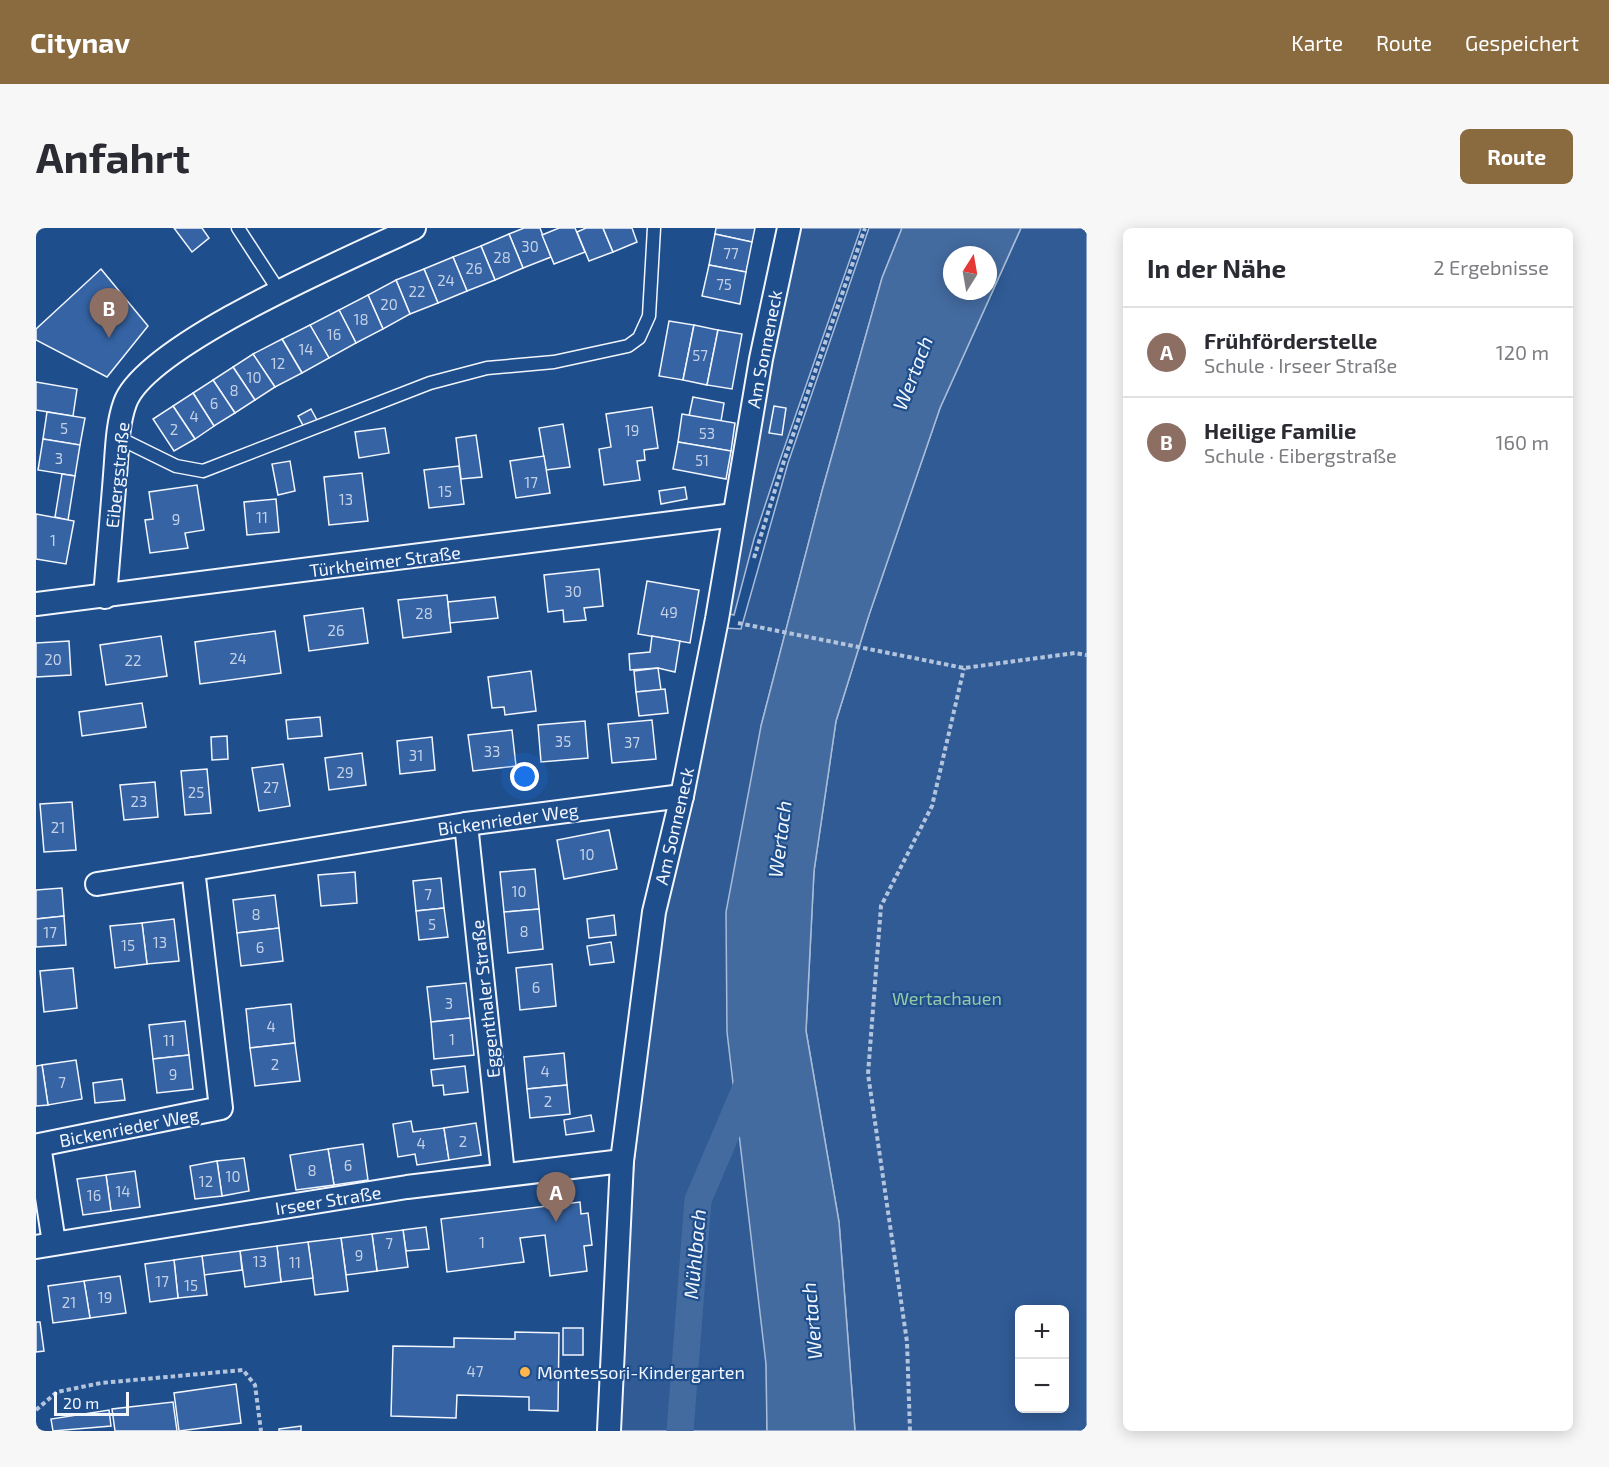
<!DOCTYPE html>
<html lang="de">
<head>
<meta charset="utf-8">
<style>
	body { margin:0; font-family:"Exo 2",sans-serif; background:#f7f7f7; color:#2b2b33 }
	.controls { position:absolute; right:18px; bottom:18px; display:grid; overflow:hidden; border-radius:9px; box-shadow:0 3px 15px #0003 }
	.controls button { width:54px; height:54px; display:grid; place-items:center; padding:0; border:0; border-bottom:2px solid #e1e1e2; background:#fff; color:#2b2b33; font:30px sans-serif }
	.compass { position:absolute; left:907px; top:18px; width:54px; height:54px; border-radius:50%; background:#fff; box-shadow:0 3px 15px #0003; rotate:11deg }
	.scale { position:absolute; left:18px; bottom:15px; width:75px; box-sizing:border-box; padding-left:6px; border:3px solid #f2f6ff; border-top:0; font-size:16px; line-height:21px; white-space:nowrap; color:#f2f6ff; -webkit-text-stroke:4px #1f4e8c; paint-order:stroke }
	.you { position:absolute; left:489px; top:549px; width:21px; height:21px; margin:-15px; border:4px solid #fff; border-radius:50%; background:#1a73e8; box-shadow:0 0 0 9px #1a73e833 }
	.badge { display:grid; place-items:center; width:39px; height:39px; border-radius:50%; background:#8a6a3f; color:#fff; font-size:20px; font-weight:700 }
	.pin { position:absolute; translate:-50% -50px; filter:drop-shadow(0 2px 3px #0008) }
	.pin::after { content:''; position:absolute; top:32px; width:21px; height:18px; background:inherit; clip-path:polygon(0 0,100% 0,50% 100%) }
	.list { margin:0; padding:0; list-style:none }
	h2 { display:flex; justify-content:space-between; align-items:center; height:78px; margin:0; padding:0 24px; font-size:26px }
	h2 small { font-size:20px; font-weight:400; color:#7c7c81 }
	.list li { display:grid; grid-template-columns:39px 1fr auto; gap:18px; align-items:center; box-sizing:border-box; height:90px; padding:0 24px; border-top:2px solid #e1e1e2 }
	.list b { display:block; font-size:22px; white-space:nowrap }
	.list p { margin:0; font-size:20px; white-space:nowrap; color:#7c7c81 }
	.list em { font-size:20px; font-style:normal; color:#7c7c81 }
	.map { position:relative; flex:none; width:1051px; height:1203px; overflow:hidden; border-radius:9px }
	header { display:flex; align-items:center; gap:36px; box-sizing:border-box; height:84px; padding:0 30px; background:#8a6a3f; color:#fff }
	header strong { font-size:28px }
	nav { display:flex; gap:33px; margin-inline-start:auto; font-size:21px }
	.intro { display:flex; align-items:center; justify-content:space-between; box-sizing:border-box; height:144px; padding:0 36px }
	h1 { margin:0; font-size:42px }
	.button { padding:15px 27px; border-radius:9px; background:#8a6a3f; color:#fff; font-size:21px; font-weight:700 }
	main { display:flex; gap:36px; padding:0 36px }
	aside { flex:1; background:#fff; border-radius:9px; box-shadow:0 3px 15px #0003 }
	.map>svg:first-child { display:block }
</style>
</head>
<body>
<header>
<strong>Citynav</strong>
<nav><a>Karte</a><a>Route</a><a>Gespeichert</a></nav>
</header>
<div class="intro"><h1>Anfahrt</h1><a class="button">Route</a></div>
<main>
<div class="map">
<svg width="1051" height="1203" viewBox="0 0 1051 1203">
	<rect width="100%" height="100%" fill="#1f4e8c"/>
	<g fill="#305b95" stroke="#a8bbd7" stroke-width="1.5" fill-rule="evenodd">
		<path d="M758,0H825L744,232L718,311L698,387L685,384Z"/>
		<path d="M833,0H866L846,50L786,263L725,498L731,1203H582L598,935L628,684L689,400L705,401L752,235Z"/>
		<path d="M985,0H1051V1203H819L803,994L770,803L778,643L800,493L833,387L904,180ZM984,1082H1028V1180H984Z"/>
	</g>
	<path fill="#446ba0" stroke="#a8bbd7" stroke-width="1.5" fill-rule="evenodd" d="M866,0H985L904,180L833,387L800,493L778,643L770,803L803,994L819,1203H731L730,1136L691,804L690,684L725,498L786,263L846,50ZM916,27H952V63H916Z"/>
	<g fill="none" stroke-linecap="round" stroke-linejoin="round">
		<path stroke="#446ba0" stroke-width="27" d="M644,1203L662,972L714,850"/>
	</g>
	<g fill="#3563a3" stroke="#f2f6ff" stroke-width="1.5">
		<path d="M138,0H166L173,10L156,24Z"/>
		<path d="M488,0H504L515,29L487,40L473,6Z"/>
		<path d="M523,0H539L549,24L518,36L506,7Z"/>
		<path d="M550,0H567L577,24L553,33L541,4Z"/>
		<path d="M567,0H596L601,14L577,24Z"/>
		<path d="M680,0H719L716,14L679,6Z"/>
		<path d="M473,6L487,40L459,52L445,18Z"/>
		<path d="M679,6L716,14L710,44L673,37Z"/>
		<path d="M445,18L459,52L431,63L417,29Z"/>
		<path d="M417,29L431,63L402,75L388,41Z"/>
		<path d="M673,37L710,44L704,76L666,68Z"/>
		<path d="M65,41L112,98L71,149L0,112V101Z"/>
		<path d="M388,41L402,75L374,86L360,52Z"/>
		<path d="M360,52L374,86L347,101L332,67Z"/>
		<path d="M332,67L347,101L320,115L303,82Z"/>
		<path d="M303,82L320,115L293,130L274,97Z"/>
		<path d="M633,93L658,97L647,152L623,148Z"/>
		<path d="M274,97L293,130L266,145L246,111Z"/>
		<path d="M658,97L682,102L671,157L647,152Z"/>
		<path d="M682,102L706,106L696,161L671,157Z"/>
		<path d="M246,111L266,145L239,159L217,126Z"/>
		<path d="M217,126L239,159L219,172L197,139Z"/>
		<path d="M197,139L219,172L199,185L177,152Z"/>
		<path d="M177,152L199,185L178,198L157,165Z"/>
		<path d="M0,154L41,161L37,188L0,182Z"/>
		<path d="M157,165L178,198L159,211L137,178Z"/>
		<path d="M657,169L688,175L685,193L653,188Z"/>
		<path d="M137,178L159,211L138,223L117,191Z"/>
		<path d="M738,178L750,180L746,207L733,205Z"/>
		<path d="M616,179L622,220L608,222L609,232L601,233L604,252L568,257L563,221L575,219L570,186Z"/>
		<path d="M275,181L282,194L269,201L262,188Z"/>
		<path d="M11,184L49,190L44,217L7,211Z"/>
		<path d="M646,186L699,195L695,223L642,214Z"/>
		<path d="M527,196L534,239L510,242L503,200Z"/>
		<path d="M349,200L353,225L323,230L319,204Z"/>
		<path d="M440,207L446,249L425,251L420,210Z"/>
		<path d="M7,211L44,217L39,248L2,242Z"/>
		<path d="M642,214L695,223L690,251L637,241Z"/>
		<path d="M508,228L514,265L480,270L474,233Z"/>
		<path d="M254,233L259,263L242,267L236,236Z"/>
		<path d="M423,238L428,276L393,280L388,242Z"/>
		<path d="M326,245L332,293L293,297L288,249Z"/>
		<path d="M26,246L39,248L32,292L19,289Z"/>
		<path d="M161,257L168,302L149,305L152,320L114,325L109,292L117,291L113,264Z"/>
		<path d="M649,259L651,271L625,276L623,263Z"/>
		<path d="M240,271L243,304L211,307L208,274Z"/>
		<path d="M0,286L38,293L30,336L0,331Z"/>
		<path d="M563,341L567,378L548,380L550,392L528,394L527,382L512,384L508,347Z"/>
		<path d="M611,353L663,362L654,415L602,406Z"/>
		<path d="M411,367L415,404L367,410L362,372Z"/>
		<path d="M459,369L462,390L414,395L412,374Z"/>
		<path d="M327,380L332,415L273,423L268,388Z"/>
		<path d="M239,403L245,445L164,456L159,414Z"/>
		<path d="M125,408L131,448L70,457L64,417Z"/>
		<path d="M616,408L644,413L639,444L622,440L594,442L593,426L614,424Z"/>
		<path d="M33,413L35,447L0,449V415Z"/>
		<path d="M622,440L625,462L600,464L598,443Z"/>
		<path d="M495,443L500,483L469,487L468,479L456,480L452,449Z"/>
		<path d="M629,461L632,485L603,488L600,464Z"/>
		<path d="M106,475L110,499L46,508L43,484Z"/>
		<path d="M284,489L286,508L252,511L250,492Z"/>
		<path d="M616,492L620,531L576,535L572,496Z"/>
		<path d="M549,493L552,530L505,534L502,497Z"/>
		<path d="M476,502L480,538L437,543L432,507Z"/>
		<path d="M191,508L192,531L176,532L175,509Z"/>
		<path d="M396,509L399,542L364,546L361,513Z"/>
		<path d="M326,525L330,557L293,562L289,530Z"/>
		<path d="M247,536L254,578L223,583L216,540Z"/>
		<path d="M171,541L175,585L149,587L145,543Z"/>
		<path d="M119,554L122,589L88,592L84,557Z"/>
		<path d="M36,574L40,622L8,624L4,576Z"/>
		<path d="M573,602L581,641L528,651L521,612Z"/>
		<path d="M499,641L503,681L468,684L464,644Z"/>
		<path d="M319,644L321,675L285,678L282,647Z"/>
		<path d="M405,650L408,680L380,683L377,653Z"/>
		<path d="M26,660L28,688L0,691V662Z"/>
		<path d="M239,667L243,700L201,705L197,672Z"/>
		<path d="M408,680L412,709L383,712L380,683Z"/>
		<path d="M503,681L507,721L472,725L468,684Z"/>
		<path d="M578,687L580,707L553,710L551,691Z"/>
		<path d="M28,688L30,717L0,719V691Z"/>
		<path d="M138,691L143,733L111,736L106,695Z"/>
		<path d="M106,695L111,736L79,740L74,698Z"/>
		<path d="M243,700L247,733L205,738L201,705Z"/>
		<path d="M575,714L578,734L554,737L551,718Z"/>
		<path d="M516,736L520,778L484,782L480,740Z"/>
		<path d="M37,740L41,780L8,784L4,743Z"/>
		<path d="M430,755L434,790L395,794L391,759Z"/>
		<path d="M255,776L259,815L214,820L210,781Z"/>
		<path d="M434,790L438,827L398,831L395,794Z"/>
		<path d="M149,793L153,827L117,831L113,797Z"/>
		<path d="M259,815L264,853L219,858L214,820Z"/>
		<path d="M528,825L531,857L491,861L488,829Z"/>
		<path d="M153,827L157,861L121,865L117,831Z"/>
		<path d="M40,832L46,871L12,877L6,837Z"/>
		<path d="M6,837L12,877L0,878V838Z"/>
		<path d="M429,838L432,864L408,867L407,857L397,858L395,842Z"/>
		<path d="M86,851L89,872L59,875L57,855Z"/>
		<path d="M531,857L534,886L494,890L491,861Z"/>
		<path d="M555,887L558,903L530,907L528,892Z"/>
		<path d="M375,893L377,904L408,900L413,932L381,937L379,926L362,929L357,896Z"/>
		<path d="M440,895L445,927L413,932L408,900Z"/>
		<path d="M327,916L332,952L298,957L292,921Z"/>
		<path d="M292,921L298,957L260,962L254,927Z"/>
		<path d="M208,930L213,963L186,968L181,933Z"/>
		<path d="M181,933L186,968L159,971L154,938Z"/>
		<path d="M99,943L104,979L75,983L70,947Z"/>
		<path d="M70,947L75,983L47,987L41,951Z"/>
		<path d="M544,974L545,986L552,985L556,1017L548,1018L551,1043L514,1048L509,1007L484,1010L488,1034L411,1044L405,991Z"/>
		<path d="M390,999L393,1021L370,1023L367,1002Z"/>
		<path d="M367,1002L372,1039L341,1043L336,1006Z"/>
		<path d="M336,1006L341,1043L310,1047L305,1010Z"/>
		<path d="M305,1010L312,1063L279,1067L272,1014Z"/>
		<path d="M272,1014L277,1050L245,1054L241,1018Z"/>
		<path d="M241,1018L245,1054L209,1059L204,1023Z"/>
		<path d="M204,1023L206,1042L168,1047L166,1028Z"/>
		<path d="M166,1028L171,1067L142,1070L138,1032Z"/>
		<path d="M138,1032L142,1070L114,1074L109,1036Z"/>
		<path d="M84,1048L90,1085L54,1090L48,1053Z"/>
		<path d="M48,1053L54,1090L17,1095L12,1058Z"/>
		<path d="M0,1094H4L8,1123L0,1124Z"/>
		<rect x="527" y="1100" width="20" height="27"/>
		<path d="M479,1104L523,1105L522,1183L493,1182V1169L421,1167L420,1190L355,1188L357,1118L418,1119V1110L479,1111Z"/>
		<path d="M200,1156L205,1195L143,1203L138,1165Z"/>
		<path d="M137,1174L141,1203H79L76,1181Z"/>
		<path d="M73,1182L75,1198L17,1203L15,1191Z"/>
		<path d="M265,1198V1203H243V1201Z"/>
	</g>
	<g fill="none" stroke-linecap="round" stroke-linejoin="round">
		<defs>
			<g id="lane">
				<path d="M202,0L243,63"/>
				<path d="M83,210L140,238L167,243L394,155L451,140L518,134L592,118L603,110L613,88L618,0"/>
			</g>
			<g id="street">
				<path d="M69,369C72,329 76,288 79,247C81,224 81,197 89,175C110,116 317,29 378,0"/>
				<path d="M0,376L698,287"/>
				<path d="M430,596L467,946"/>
				<path d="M61,656L157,641"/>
				<path d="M18,1015L3,917L185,880L157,641L430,596L646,568"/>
				<path d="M0,1019L371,959L586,933"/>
				<path d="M573,1203L586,933L618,684L646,568L681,391L725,131L753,0"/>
			</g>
		</defs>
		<use href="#lane" stroke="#f2f6ff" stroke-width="15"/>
		<use href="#street" stroke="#f2f6ff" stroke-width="26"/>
		<g stroke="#b3c4dc" stroke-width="4" stroke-dasharray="4.5 3" stroke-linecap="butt">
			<path d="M718,330L748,233L829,0"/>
			<path d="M702,395L928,440L1039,425L1051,427"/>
			<path d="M0,1182L21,1164L65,1155L207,1142L219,1157L225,1203"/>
			<path d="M874,1203L871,1114L832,846L845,678L896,578L928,440"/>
		</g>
		<use href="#lane" stroke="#1f4e8c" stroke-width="12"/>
		<use href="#street" stroke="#1f4e8c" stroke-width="22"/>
	</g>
	<circle fill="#ffb74d" stroke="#1f4e8c" stroke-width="2" cx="489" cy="1144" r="6"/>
	<g text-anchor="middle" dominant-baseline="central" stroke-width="4.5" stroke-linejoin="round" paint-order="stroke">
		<g font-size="15" fill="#c3d1e8">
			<text x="494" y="18">30</text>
			<text x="695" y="25">77</text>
			<text x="466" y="29">28</text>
			<text x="438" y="40">26</text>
			<text x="410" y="52">24</text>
			<text x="688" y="56">75</text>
			<text x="381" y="63">22</text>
			<text x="353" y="76">20</text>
			<text x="325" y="91">18</text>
			<text x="298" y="106">16</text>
			<text x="270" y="121">14</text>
			<text x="664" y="127">57</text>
			<text x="242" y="135">12</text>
			<text x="218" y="149">10</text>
			<text x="198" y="162">8</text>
			<text x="178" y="175">6</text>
			<text x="158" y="188">4</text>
			<text x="28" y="200">5</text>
			<text x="138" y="201">2</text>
			<text x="596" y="202">19</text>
			<text x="671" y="205">53</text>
			<text x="23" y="230">3</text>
			<text x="666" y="232">51</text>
			<text x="495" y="254">17</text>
			<text x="409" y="263">15</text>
			<text x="310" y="271">13</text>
			<text x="226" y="289">11</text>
			<text x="140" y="291">9</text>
			<text x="17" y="312">1</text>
			<text x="537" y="363">30</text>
			<text x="633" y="384">49</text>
			<text x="388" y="385">28</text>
			<text x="300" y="402">26</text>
			<text x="202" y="430">24</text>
			<text x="17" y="431">20</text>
			<text x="97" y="432">22</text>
			<text x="527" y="513">35</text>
			<text x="596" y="514">37</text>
			<text x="456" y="523">33</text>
			<text x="380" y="527">31</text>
			<text x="309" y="544">29</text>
			<text x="235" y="559">27</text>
			<text x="160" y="564">25</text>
			<text x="103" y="573">23</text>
			<text x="22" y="599">21</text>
			<text x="551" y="626">10</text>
			<text x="483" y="663">10</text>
			<text x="392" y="666">7</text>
			<text x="220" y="686">8</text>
			<text x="396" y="696">5</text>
			<text x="488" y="703">8</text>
			<text x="14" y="704">17</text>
			<text x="124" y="714">13</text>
			<text x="92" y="717">15</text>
			<text x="224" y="719">6</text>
			<text x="500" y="759">6</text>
			<text x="413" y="775">3</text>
			<text x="235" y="798">4</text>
			<text x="416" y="811">1</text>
			<text x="133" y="812">11</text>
			<text x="239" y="836">2</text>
			<text x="509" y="843">4</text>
			<text x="137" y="846">9</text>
			<text x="26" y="854">7</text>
			<text x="512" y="873">2</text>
			<text x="427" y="913">2</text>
			<text x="385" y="915">4</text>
			<text x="312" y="937">6</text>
			<text x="276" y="942">8</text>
			<text x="197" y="948">10</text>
			<text x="170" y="953">12</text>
			<text x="87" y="963">14</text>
			<text x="58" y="967">16</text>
			<text x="446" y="1014">1</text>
			<text x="353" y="1015">7</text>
			<text x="323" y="1027">9</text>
			<text x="224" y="1033">13</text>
			<text x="259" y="1034">11</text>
			<text x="126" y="1053">17</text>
			<text x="155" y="1057">15</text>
			<text x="69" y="1069">19</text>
			<text x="33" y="1074">21</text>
			<text x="439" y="1143">47</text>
		</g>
		<g font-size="18" fill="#f2f6ff" stroke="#1f4e8c">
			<text transform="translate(728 121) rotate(-79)">Am Sonneneck</text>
			<text transform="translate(81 247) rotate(-84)">Eibergstraße</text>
			<text transform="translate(349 333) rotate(-7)">Türkheimer Straße</text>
			<text transform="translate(472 591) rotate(-8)">Bickenrieder Weg</text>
			<text transform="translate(638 598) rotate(-77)">Am Sonneneck</text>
			<text transform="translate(449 771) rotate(-96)">Eggenthaler Straße</text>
			<text transform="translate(93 899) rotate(-11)">Bickenrieder Weg</text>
			<text transform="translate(292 972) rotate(-9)">Irseer Straße</text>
		</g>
		<g font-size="18" fill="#97c8a6" stroke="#1f4e8c">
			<text x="911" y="770">Wertachauen</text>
		</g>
		<g font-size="18" fill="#f2f6ff" stroke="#1f4e8c" text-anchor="start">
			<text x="501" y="1144">Montessori-Kindergarten</text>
		</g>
		<g font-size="20" font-style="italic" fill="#f2f6ff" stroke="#1f4e8c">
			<text transform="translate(876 145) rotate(-69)">Wertach</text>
			<text transform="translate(743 611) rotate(-83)">Wertach</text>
			<text transform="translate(658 1026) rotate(-85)">Mühlbach</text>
			<text transform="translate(775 1093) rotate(-95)">Wertach</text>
		</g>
	</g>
</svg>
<div class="controls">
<button>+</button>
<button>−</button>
</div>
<svg class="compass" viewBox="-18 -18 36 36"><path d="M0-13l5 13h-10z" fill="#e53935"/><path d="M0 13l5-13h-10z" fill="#7c7c81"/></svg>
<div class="scale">20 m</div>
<div class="you"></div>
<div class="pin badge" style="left:520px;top:994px;background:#8d6e63">A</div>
<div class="pin badge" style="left:73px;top:110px;background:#8d6e63">B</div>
</div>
<aside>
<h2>In der Nähe<small>2 Ergebnisse</small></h2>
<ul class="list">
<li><span class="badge" style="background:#8d6e63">A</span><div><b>Frühförderstelle</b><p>Schule · Irseer Straße</p></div><em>120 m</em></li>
<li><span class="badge" style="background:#8d6e63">B</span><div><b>Heilige Familie</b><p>Schule · Eibergstraße</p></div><em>160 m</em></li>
</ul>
</aside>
</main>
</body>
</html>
